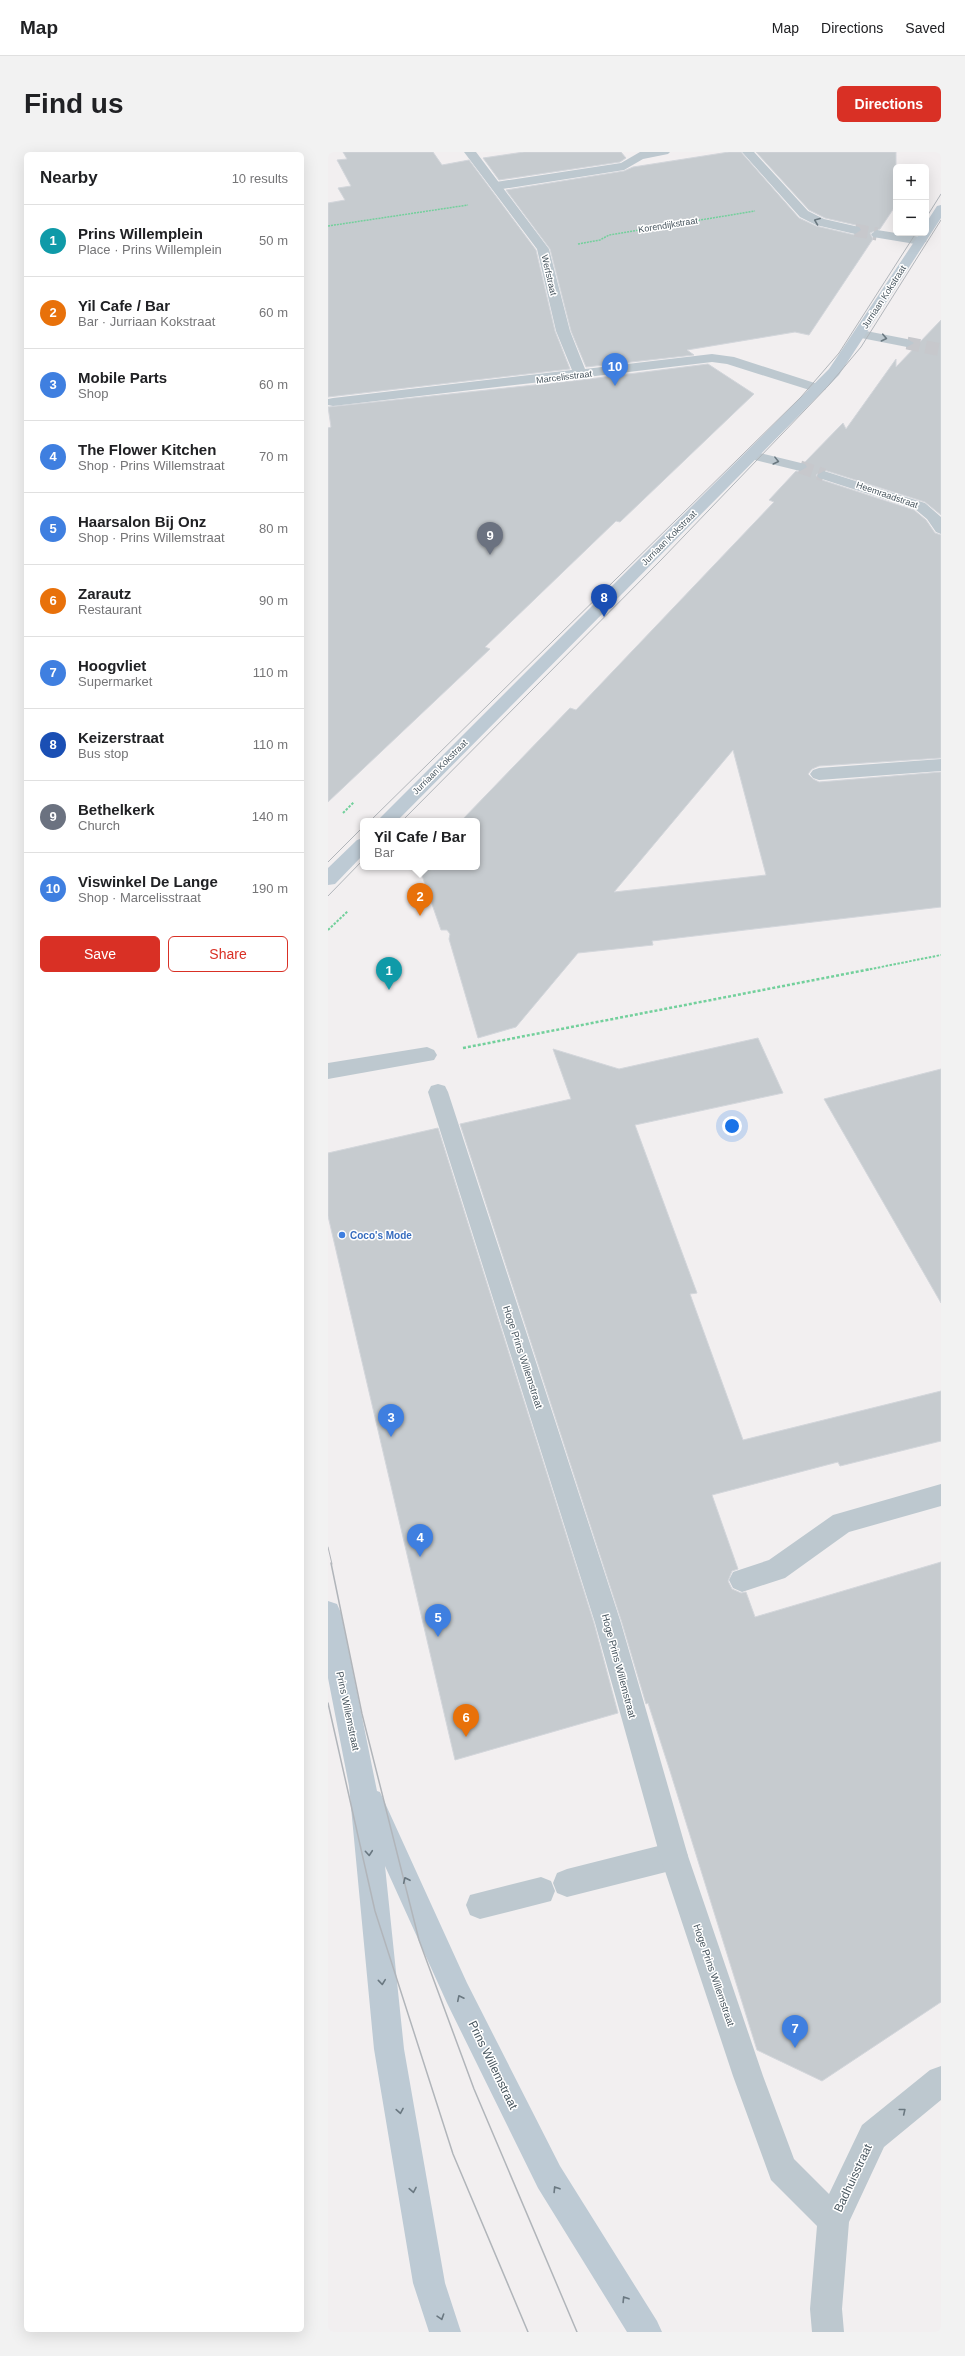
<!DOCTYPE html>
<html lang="en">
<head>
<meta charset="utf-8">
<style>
	body { margin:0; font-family:Helvetica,sans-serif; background:#f2f2f2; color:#202124 }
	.controls { position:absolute; right:12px; top:12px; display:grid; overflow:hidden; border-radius:6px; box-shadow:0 4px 16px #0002 }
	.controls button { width:36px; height:36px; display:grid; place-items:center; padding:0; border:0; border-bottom:1px solid #e0e0e0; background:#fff; color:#202124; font:20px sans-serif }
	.you { position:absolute; left:404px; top:974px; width:14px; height:14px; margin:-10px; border:3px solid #fff; border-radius:50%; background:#1a73e8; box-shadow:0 0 0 6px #1a73e833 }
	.badge { display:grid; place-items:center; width:26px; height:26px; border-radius:50%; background:#d93025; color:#fff; font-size:13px; font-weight:700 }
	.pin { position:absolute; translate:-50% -33px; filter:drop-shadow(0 1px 2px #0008) }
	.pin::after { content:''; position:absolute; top:21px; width:14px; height:12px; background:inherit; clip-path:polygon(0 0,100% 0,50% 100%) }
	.popup { position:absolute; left:32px; top:666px; width:120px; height:52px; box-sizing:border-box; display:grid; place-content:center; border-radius:6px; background:#fff; filter:drop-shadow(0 1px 3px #0005); font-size:13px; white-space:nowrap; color:#757577 }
	.popup b { font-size:15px; color:#202124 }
	.popup::after { content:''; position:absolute; left:50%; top:100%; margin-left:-8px; border:8px solid transparent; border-top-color:#fff }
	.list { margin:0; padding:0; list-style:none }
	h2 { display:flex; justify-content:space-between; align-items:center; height:52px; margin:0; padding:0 16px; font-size:17px }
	h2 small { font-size:13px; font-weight:400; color:#757577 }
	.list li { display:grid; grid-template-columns:26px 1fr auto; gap:12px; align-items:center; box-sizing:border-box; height:72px; padding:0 16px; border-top:1px solid #e0e0e0 }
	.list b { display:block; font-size:15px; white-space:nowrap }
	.list p { margin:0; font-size:13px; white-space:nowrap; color:#757577 }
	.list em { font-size:13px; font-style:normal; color:#757577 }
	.actions { display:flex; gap:8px; padding:12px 16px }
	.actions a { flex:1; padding:9px 0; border:1px solid #d93025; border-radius:6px; text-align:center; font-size:14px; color:#d93025 }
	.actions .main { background:#d93025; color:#fff }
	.map { position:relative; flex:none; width:613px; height:2180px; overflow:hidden; border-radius:6px }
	header { display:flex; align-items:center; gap:24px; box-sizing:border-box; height:56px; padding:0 20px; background:#fff; border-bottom:1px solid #e0e0e0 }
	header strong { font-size:19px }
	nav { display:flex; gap:22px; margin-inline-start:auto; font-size:14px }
	.intro { display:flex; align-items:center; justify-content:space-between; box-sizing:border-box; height:96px; padding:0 24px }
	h1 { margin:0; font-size:28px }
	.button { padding:10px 18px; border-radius:6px; background:#d93025; color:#fff; font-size:14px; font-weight:700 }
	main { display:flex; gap:24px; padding:0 24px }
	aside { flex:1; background:#fff; border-radius:6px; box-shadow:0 4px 16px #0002 }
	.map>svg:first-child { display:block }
</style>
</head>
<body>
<header>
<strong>Map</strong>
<nav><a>Map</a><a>Directions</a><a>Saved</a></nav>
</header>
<div class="intro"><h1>Find us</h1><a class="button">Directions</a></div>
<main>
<aside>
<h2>Nearby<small>10 results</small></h2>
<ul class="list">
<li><span class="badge" style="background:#0f9aa8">1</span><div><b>Prins Willemplein</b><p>Place · Prins Willemplein</p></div><em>50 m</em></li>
<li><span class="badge" style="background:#e8710a">2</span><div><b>Yil Cafe / Bar</b><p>Bar · Jurriaan Kokstraat</p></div><em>60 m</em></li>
<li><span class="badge" style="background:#3f7fe0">3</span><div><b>Mobile Parts</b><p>Shop</p></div><em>60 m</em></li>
<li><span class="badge" style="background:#3f7fe0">4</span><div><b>The Flower Kitchen</b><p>Shop · Prins Willemstraat</p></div><em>70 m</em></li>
<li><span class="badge" style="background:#3f7fe0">5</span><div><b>Haarsalon Bij Onz</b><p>Shop · Prins Willemstraat</p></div><em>80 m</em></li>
<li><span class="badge" style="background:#e8710a">6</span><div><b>Zarautz</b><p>Restaurant</p></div><em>90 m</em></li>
<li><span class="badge" style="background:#3f7fe0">7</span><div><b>Hoogvliet</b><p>Supermarket</p></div><em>110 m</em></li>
<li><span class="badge" style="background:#1a4fb4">8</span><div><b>Keizerstraat</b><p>Bus stop</p></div><em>110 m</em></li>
<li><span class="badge" style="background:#6b7280">9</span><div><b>Bethelkerk</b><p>Church</p></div><em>140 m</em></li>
<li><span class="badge" style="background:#3f7fe0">10</span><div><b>Viswinkel De Lange</b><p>Shop · Marcelisstraat</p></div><em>190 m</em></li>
</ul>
<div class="actions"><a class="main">Save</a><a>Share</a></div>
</aside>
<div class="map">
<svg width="613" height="2180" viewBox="0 0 613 2180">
	<rect width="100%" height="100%" fill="#f2eff0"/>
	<g fill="#c6cbcf" stroke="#d3d6db" fill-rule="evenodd">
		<path d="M15,0H105L114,13L141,8L208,98L227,179L242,217L0,245V51L17,48L10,36L23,34L9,8L19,7Z"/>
		<path d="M196,0H293L298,6L292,10L171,28L155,6Z"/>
		<path d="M401,0H413L471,66L488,74L527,83L534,78L532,74L497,66L481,58L428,0H568V53L552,77L542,81L545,87L481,183L467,180L359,198L366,203L258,215L243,179L222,97L178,38L296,19L305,15Z"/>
		<path d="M613,168V363L597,350L496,318L488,323L491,327L586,358L598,368L607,381L613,383V606L491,614L484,617L480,622L485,627L491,630L613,620V755L324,789L325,793L250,801L188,875L150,886L121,787L122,782L119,778H113L91,715H149V669H133L242,556L248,558L446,350L441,348L468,319L473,320L480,316L477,310L515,271L518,277L568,207V215ZM405,598L438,723L286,740L369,641Z"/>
		<path d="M380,212L426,242L292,370L288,369L157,495L162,497L0,650V276L3,275L0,255L253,228Z"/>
		<path d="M430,886L455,941L307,973L369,1141L362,1142L415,1288L613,1239V1289L512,1314L510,1310L384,1343L410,1417L404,1419L400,1429L404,1437L413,1441L418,1440L427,1465L613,1410V1850L494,1929L429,1898L342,1619L320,1551L318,1552L294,1471L132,972L243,947L225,897L291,917Z"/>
		<path d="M613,917V1151L496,947Z"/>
		<path d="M110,976L266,1471L290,1561L127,1608L0,1064V1001Z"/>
	</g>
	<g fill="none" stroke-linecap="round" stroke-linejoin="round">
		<g stroke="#c7c8cc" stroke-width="13" stroke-dasharray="13 6" stroke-linecap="butt">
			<path d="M527,78L549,82"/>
			<path d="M579,191L613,198"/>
			<path d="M472,315L496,323"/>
		</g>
		<g stroke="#73d09c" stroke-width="1.5" stroke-dasharray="2 1" stroke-linecap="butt">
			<path d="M0,74L140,53"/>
			<path d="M250,92L272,88L281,83L427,59"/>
		</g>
		<g stroke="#73d09c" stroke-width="2" stroke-dasharray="2.5 1.5" stroke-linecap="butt">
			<path d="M15,661L26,650"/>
			<path d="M0,778L20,759"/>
			<path d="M538,818L613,803"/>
		</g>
		<path stroke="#73d09c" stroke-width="2.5" stroke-dasharray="3 2" stroke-linecap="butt" d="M135,896L543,817"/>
		<g fill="#bdc8cf" fill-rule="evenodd">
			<path d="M613,607V619L491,628L485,626L482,622L485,618L491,616Z"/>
			<path d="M613,1332V1354L521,1380L457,1426L414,1440L405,1436L401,1428L405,1420L441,1408L505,1363Z"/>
		</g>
		<g fill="#bdc8cf" fill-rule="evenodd">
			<path d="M312,0H342L340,2L315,7L296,18L168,38L162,34L168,30L293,11Z"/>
			<path d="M99,895L106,898L109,903L106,908L0,927V911Z"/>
			<path d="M346,1690L356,1694L360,1704L356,1714L346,1718L239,1745L229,1741L225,1731L229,1721L239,1717Z"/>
			<path d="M213,1725L223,1729L227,1739L223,1749L152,1767L142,1763L138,1753L142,1743Z"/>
		</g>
		<g fill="#bdc8cf" fill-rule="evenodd">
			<path d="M136,0H148L221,97L242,179L257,217L384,202L406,205L496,234L498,237L491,241L399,212L384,210L259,225L253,227L248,226L5,254L0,253V247L5,246L244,218L228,179L209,97Z"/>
			<path d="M414,0H426L480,59L496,67L531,75L533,78L527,82L488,73L472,65Z"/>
			<path d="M549,78L593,85L599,89L593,93L545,85L543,82Z"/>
			<path d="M533,178L579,187L586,191L579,195L528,185L526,182Z"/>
			<path d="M424,299L477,312L479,315L472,319L419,306L417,303Z"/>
			<path d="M496,319L597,351L613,365V382L608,380L599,367L587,357L491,326L489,323Z"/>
			<path d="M110,932L117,934L120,940L293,1471L360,1704L435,1924L466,2007L501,2042L534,1973L602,1918L613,1914V1948L556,1995L521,2070L514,2157L516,2180H484L482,2157L489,2074L443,2028L405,1924L332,1704L267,1471L100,940L103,934Z"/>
		</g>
		<g fill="#bdcad4" fill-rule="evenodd">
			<path d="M613,53V66L511,223L69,669H49L501,217L592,81H598V71L609,54Z"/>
			<path d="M35,686V703L7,732L0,733V716L29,688Z"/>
			<path d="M0,1449L9,1452L13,1461L49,1639L52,1640L139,1831L232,2014L329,2169L334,2180H299L210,2036L119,1851L57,1714L76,1897L117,2131L133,2180H101L85,2131L46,1897L21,1634L0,1526Z"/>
		</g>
		<g stroke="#b1b5ba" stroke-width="1">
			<path d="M598,66L613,42"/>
			<path d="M42,669L473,245L511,201L588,81"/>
			<path d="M74,669L333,408L501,233L533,195L613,68"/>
			<path d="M0,710L35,675"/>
			<path d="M0,744L35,708"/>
			<path d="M0,1395L4,1412"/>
		</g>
		<g stroke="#b1b5ba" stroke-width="1.5">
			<path d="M3,1411L34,1562L91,1788L146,1937L249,2180"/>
			<path d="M0,1551L47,1759L125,2002L200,2180"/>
		</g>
	</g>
	<defs><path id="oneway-chevron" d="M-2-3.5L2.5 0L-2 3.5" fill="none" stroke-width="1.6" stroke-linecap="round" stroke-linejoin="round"/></defs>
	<g stroke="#6a7880">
		<use href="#oneway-chevron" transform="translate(489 69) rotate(-159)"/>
		<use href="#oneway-chevron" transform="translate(556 186) rotate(12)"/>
		<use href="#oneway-chevron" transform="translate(448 309) rotate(14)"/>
		<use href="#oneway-chevron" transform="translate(575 1959) rotate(-39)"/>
	</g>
	<g stroke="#6a7881">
		<use href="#oneway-chevron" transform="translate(41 1701) rotate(85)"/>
		<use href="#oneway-chevron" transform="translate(78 1728) rotate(-115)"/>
		<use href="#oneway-chevron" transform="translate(54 1830) rotate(84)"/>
		<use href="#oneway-chevron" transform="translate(132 1846) rotate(-116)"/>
		<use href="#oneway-chevron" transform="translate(72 1959) rotate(80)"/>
		<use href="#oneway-chevron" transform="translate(228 2037) rotate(-122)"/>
		<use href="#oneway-chevron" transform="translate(85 2038) rotate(80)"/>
		<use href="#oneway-chevron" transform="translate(297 2147) rotate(-122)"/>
		<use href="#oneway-chevron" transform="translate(113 2165) rotate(72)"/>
	</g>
	<circle fill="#3f7fe0" stroke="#fff" stroke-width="1.5" cx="14" cy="1083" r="4"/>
	<g text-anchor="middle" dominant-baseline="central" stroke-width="3" stroke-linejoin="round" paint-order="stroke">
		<g font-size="9" fill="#47555e" stroke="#fff">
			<text transform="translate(340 73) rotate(-9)">Korendijkstraat</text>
			<text transform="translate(221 123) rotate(77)">Werfstraat</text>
			<text transform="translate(556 145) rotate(-57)">Jurriaan Kokstraat</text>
			<text transform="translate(236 225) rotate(-7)">Marcelisstraat</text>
			<text transform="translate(559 343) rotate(19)">Heemraadstraat</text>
			<text transform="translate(341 386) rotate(-45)">Jurriaan Kokstraat</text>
			<text transform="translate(112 615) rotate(-45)">Jurriaan Kokstraat</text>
		</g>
		<g font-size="10" font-weight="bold" fill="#366cbe" stroke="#fff" text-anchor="start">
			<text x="22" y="1083">Coco's Mode</text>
		</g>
		<g font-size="10" fill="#47555e" stroke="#fff">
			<text transform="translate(195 1205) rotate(72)">Hoge Prins Willemstraat</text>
			<text transform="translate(291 1514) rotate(75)">Hoge Prins Willemstraat</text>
			<text transform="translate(20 1559) rotate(78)">Prins Willemstraat</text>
			<text transform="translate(386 1823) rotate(71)">Hoge Prins Willemstraat</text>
		</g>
		<g font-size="12" fill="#47555e" stroke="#fff">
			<text transform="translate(165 1913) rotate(64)">Prins Willemstraat</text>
			<text transform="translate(525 2026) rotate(-65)">Badhuisstraat</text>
		</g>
	</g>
</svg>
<div class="controls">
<button>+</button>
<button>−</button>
</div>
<div class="you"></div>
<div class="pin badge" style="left:61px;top:838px;background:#0f9aa8">1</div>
<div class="pin badge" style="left:92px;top:764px;background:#e8710a">2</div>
<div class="popup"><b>Yil Cafe / Bar</b>Bar</div>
<div class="pin badge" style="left:63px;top:1285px;background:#3f7fe0">3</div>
<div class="pin badge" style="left:92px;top:1405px;background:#3f7fe0">4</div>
<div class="pin badge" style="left:110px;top:1485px;background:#3f7fe0">5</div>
<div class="pin badge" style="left:138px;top:1585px;background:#e8710a">6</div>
<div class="pin badge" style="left:467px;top:1896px;background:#3f7fe0">7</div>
<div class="pin badge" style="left:276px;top:465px;background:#1a4fb4">8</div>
<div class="pin badge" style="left:162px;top:403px;background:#6b7280">9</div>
<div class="pin badge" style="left:287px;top:234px;background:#3f7fe0">10</div>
</div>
</main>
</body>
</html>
